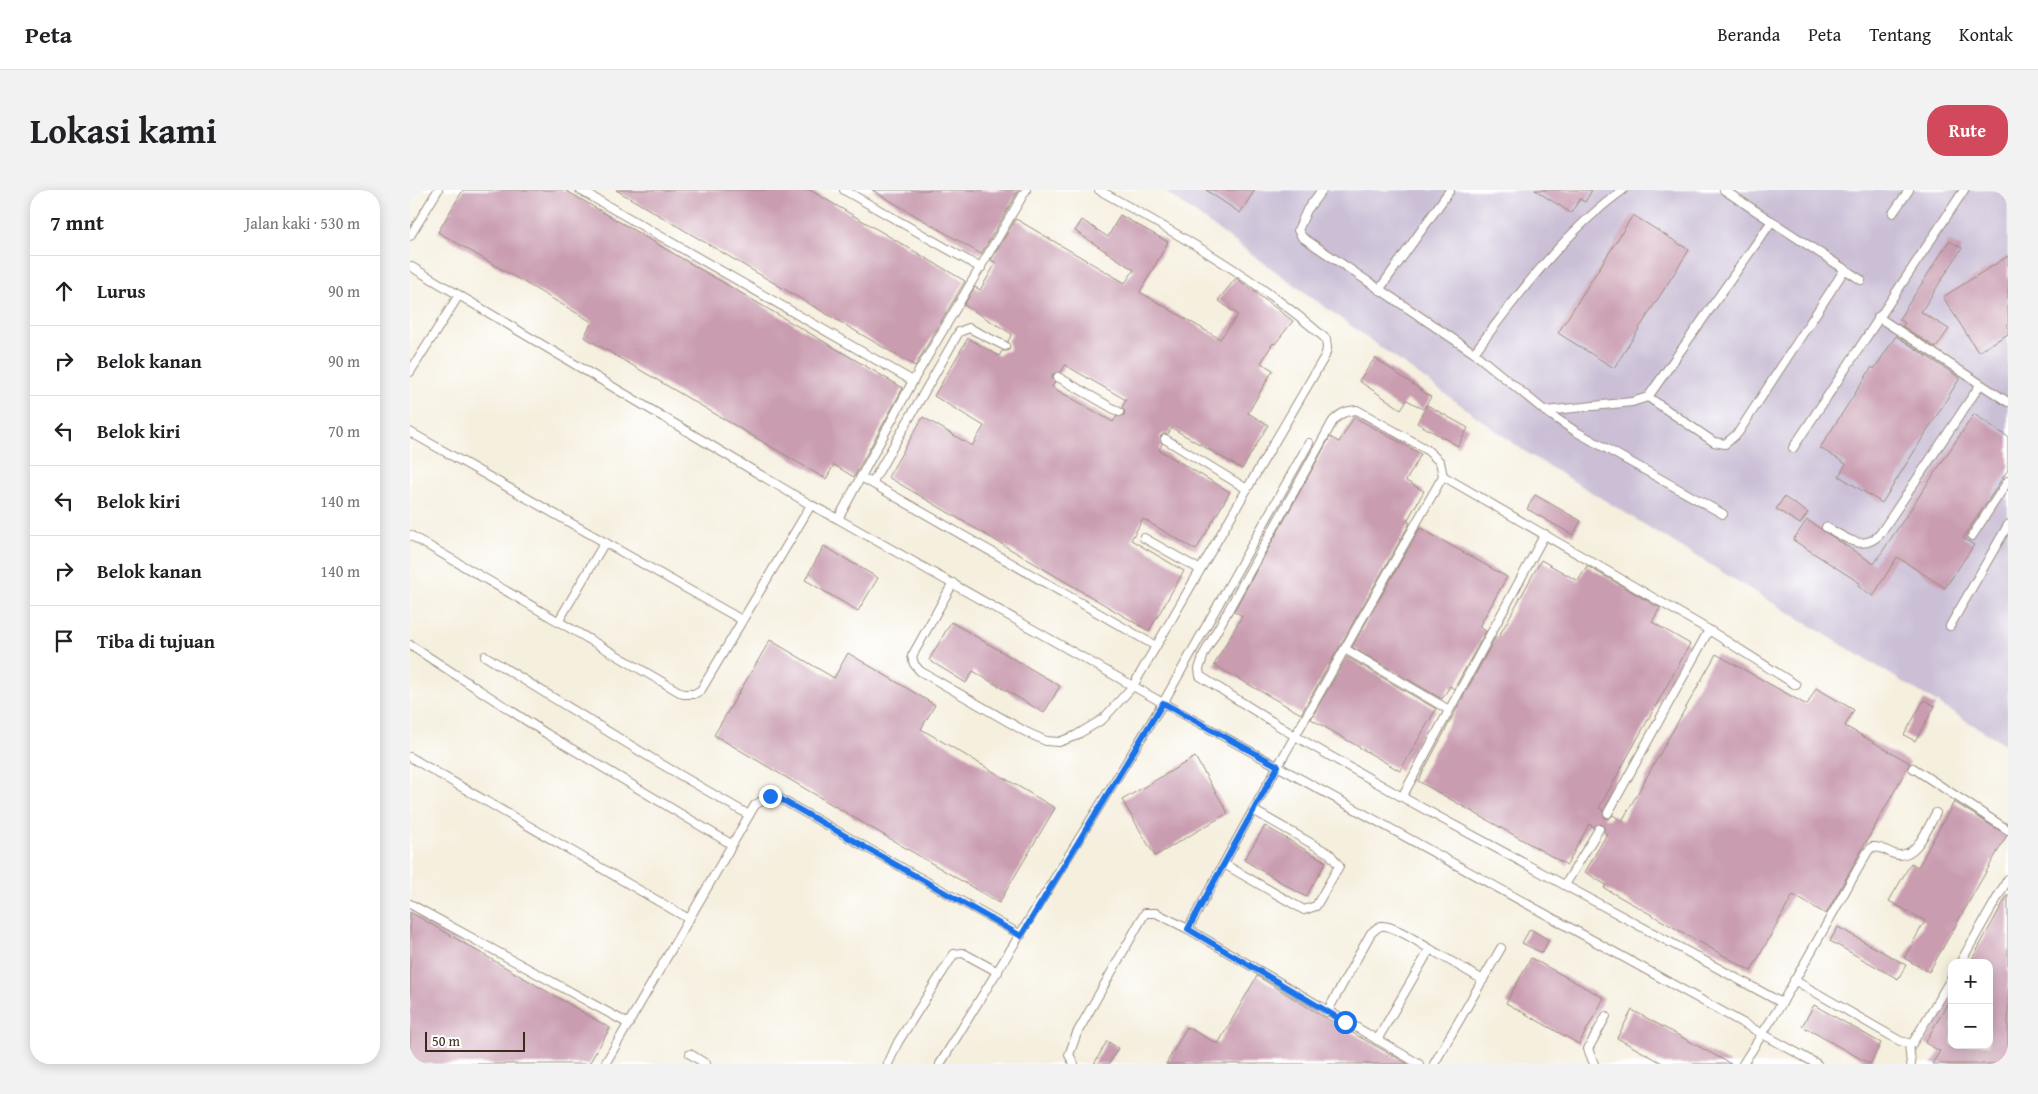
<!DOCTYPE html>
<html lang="id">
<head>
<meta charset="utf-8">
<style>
	body { margin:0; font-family:"Gentium Book Plus",serif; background:#f2f2f2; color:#202124 }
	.controls { position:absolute; right:15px; bottom:15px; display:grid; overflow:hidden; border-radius:10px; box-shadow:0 2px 12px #0003 }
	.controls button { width:45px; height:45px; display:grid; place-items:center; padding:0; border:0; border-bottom:1px solid #e0e0e0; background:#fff; color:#202124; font:25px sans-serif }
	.scale { position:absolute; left:15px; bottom:12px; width:100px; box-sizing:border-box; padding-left:5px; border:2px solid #3b2a1e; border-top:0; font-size:14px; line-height:18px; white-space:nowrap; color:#3b2a1e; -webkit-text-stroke:4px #fff; paint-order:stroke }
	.stop { position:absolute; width:15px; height:15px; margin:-11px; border:4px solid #1a73e8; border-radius:50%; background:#fff }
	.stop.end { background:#1a73e8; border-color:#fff; box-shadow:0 1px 5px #0008 }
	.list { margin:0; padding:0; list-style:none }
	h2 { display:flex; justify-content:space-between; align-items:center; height:65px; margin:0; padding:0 20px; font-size:21px }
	h2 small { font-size:16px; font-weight:400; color:#757577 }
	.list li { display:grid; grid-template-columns:32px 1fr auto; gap:15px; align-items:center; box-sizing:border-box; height:70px; padding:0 20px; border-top:1px solid #e0e0e0 }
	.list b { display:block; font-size:19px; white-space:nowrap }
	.list em { font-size:16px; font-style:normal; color:#757577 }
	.icon { flex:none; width:28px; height:28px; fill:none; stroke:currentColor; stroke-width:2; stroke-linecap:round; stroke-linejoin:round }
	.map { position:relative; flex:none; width:1598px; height:874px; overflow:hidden; border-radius:20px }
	header { display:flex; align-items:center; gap:30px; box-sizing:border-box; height:70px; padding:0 25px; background:#fff; border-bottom:1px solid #e0e0e0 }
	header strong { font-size:24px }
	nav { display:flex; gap:28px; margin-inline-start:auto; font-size:18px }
	.intro { display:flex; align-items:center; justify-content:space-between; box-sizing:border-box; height:120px; padding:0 30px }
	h1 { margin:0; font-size:35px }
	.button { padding:12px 22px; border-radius:20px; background:#d1495b; color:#fff; font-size:18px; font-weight:700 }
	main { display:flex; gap:30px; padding:0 30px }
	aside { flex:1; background:#fff; border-radius:20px; box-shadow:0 2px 12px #0003 }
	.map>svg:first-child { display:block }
</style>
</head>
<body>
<header>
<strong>Peta</strong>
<nav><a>Beranda</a><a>Peta</a><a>Tentang</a><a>Kontak</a></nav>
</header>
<div class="intro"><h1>Lokasi kami</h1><a class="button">Rute</a></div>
<main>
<aside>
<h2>7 mnt<small>Jalan kaki · 530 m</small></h2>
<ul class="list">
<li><svg class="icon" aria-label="ahead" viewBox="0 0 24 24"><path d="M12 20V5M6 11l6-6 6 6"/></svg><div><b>Lurus</b></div><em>90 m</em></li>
<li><svg class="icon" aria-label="right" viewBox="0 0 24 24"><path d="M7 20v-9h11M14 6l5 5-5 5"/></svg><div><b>Belok kanan</b></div><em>90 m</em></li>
<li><svg class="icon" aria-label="left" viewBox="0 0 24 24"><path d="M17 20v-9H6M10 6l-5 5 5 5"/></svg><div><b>Belok kiri</b></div><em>70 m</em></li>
<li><svg class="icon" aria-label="left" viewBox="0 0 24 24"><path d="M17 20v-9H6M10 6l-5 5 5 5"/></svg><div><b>Belok kiri</b></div><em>140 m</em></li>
<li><svg class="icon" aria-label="right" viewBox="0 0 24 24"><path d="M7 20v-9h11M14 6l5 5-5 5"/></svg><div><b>Belok kanan</b></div><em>140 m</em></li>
<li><svg class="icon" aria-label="arrive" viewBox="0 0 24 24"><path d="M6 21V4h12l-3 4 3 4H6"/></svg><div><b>Tiba di tujuan</b></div></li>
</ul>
</aside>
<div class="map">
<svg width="1598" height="874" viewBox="0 0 1598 874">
	<rect width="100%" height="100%" fill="#fff"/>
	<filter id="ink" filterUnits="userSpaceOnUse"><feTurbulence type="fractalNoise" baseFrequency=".02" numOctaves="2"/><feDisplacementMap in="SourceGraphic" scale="10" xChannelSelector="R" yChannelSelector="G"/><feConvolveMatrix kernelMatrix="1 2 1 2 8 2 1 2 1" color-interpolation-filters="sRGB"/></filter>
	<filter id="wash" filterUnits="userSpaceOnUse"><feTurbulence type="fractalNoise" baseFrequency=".0096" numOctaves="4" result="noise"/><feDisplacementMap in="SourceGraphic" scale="20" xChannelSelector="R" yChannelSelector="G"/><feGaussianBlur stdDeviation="1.12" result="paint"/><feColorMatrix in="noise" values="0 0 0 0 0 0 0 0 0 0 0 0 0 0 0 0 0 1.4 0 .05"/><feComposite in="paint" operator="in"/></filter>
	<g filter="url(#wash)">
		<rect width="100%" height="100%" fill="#f5efde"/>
		<path fill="#cbbfd6" d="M753,0H1598V556L1117,263Z"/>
		<g id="blocks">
			<g fill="#c99cb0" fill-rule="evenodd">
				<path d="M53,0H155L493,198L444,287L424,275L416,289L174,147L182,132L28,42Z"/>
				<path d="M206,0H400L555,91L505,176Z"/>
				<path d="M462,0H609L571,64Z"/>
				<path d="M796,0H845L830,23Z"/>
				<path d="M1125,0H1182L1175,12L1170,9L1161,23Z"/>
				<path d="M710,25L758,52L730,102L810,149L828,125L808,110L826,88L883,131L865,154L863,153L851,173L863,180L838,223L858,235L832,279L762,238L758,244H753L750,247L752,254L749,260L820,302L786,360L733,329L721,350L774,381L739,441L478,287L513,227L562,256L574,236L524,206L558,148L589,166L592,161H598L600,158L598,151L602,144L554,115L565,97L570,100L586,73L581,70L606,29L715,93L724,80L665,41L672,30L698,47ZM655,175L716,210L712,217L715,222L714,225L706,227L703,232L642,197L645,192L642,188L643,184L651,182Z"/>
				<path d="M1223,25L1279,60L1204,178L1148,143Z"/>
				<path d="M1539,51L1552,58L1511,122L1539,139L1526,158L1492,136L1495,133L1489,129Z"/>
				<path d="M1598,66V144L1568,162L1533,107Z"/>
				<path d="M1486,146L1550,188L1472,313L1429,286L1436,274L1410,258L1462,177L1464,179Z"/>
				<path d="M965,168L1021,207L1013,219L997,210L991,219L949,191Z"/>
				<path d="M1017,215L1058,238L1048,256L1007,233Z"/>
				<path d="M1564,224L1598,247V280L1553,348L1564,355L1535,398L1487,367L1463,406L1448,396L1450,393L1383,350L1397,330L1464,374Z"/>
				<path d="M944,227L1011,264L996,291L1014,301L997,331L1000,333L891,524L804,475L832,426L824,421L920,247L929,252Z"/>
				<path d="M1125,305L1171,331L1163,345L1117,319Z"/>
				<path d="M1374,307L1398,323L1390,334L1366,319Z"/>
				<path d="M1010,338L1097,387L1069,437L1076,441L1044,499L1040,496L1032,509L942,457Z"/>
				<path d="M414,356L468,388L448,421L395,390Z"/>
				<path d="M1131,370L1168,391L1177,376L1250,418L1242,432L1280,454L1189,618L1193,620L1195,628L1199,629L1203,625L1212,631L1306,464L1397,515L1406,498L1444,520L1435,536L1500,573L1416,724L1383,705L1341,781L1194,698L1196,695L1175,682L1197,644L1194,642V637L1191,634L1184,637L1179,634L1157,675L1008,591L1086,446L1088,448Z"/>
				<path d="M541,432L650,496L634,523L563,481L556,493L519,470Z"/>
				<path d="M360,450L424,488L438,463L525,515L511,539L645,618L589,713L304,545Z"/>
				<path d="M937,467L1026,519L990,581L901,529Z"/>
				<path d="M1514,510L1525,516L1505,551L1494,545Z"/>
				<path d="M785,567L818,623L745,666L712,610Z"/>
				<path d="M1544,612L1597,645L1519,782L1494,768L1515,731L1479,711L1501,673L1508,677Z"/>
				<path d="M855,636L916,672L896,707L834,670Z"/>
				<path d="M1598,704V874H1522L1530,861L1515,853L1542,805V855H1579V773H1560Z"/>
				<path d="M0,722L200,838L179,874H0Z"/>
				<path d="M1428,737L1496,775L1488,789L1420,751Z"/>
				<path d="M1120,739L1139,750L1132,763L1112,753Z"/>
				<path d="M1121,768L1194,808L1169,854L1096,813Z"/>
				<path d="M847,786L914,827L998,874H756L777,837L808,854Z"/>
				<path d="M1404,815L1471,853L1460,874L1392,836Z"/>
				<path d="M1222,820L1321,874H1254L1207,848Z"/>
				<path d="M697,851L708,858L699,874H684Z"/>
			</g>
		</g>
	</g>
	<g filter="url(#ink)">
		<use href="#blocks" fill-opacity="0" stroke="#988c7e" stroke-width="1"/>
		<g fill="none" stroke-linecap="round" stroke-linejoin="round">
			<defs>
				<g id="lane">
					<path d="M170,0L503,191"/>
					<path d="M434,0L571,78"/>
					<path d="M689,0C768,44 848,89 916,149L917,159L915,166L837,299"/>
					<path d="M912,0L897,20L888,40L892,47L1064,163C1106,107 1156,40 1213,0"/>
					<path d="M1314,0L1451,90"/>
					<path d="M1483,23L1499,0"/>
					<path d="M0,46L28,0"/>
					<path d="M0,76L401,315L428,329L503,191L616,0"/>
					<path d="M969,100L1040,0"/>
					<path d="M1468,127L1598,212"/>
					<path d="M1064,163L1135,221L1165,241L1313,324"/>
					<path d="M0,182L49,105"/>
					<path d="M648,187L709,222"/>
					<path d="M1238,207L1304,252L1315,254L1328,243L1435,79"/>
					<path d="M1135,221L1222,212L1238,207L1362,31"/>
					<path d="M0,242L332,430"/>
					<path d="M1383,258L1554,0"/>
					<path d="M1033,286L1299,440L1386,495"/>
					<path d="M451,287L744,455"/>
					<path d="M462,293L549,142L559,138L595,156"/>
					<path d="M428,329L753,513L1407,874"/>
					<path d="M1416,337C1435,347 1452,363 1470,344L1570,195"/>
					<path d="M0,345L273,504H284L291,500L401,315"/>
					<path d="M1562,346L1598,291"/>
					<path d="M734,348L789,379"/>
					<path d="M543,393L502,466L504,474L510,481L616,542L636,551L649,552L665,546L693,529L723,496L837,299L755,249"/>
					<path d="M148,432L195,352"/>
					<path d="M1540,436L1598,335"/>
					<path d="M0,455L137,544L321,654"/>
					<path d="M935,459L1039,520"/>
					<path d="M75,466L246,571L339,625"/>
					<path d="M0,567L279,729"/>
					<path d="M1503,578L1598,640"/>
					<path d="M992,607L1135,344"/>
					<path d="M1198,623L1299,440"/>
					<path d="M814,674L894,720L906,716L929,676L920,664L843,620"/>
					<path d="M1155,695L1189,639"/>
					<path d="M0,714L219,834"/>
					<path d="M778,739L1009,874"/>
					<path d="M1020,759L1073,790"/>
					<path d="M1550,773L1598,689"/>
					<path d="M1384,790L1490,851L1502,854L1542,787"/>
					<path d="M917,822L961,743C965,740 967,737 971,736C982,734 1011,754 1020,759L967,850"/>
					<path d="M1499,854L1501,874"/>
					<path d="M280,864L296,874"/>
					<path d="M195,874L345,615L360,606L367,607L611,745"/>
					<path d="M478,874L488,852L544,764L553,763L588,782"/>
					<path d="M530,874L753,513L899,253"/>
					<path d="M664,874L659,865L667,843L735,723H746L778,739C814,673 850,606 888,541L1033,286L1030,272L1016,259L947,220C935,221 931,223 923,231L794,464L789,479L790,486L885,546L992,607L1372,813"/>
					<path d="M1024,874L1091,758"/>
					<path d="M1184,874L1178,859L1196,826"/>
					<path d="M1333,874L1372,813L1458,661L1462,657C1471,656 1476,661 1484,664C1506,671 1518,637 1526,623"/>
				</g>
			</defs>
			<use href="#lane" stroke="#988c7e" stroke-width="10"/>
			<use href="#lane" stroke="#fff" stroke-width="8"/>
		</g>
	</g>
	<g fill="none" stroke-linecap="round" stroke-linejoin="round" filter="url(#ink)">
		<path stroke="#1a73e8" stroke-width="6" d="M360,606L367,607L611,746L753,513L868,576L778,739L935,832"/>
	</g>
</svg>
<div class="controls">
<button>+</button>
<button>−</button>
</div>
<div class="scale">50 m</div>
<div class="stop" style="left:935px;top:832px"></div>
<div class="stop end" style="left:360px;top:606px"></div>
</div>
</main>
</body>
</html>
